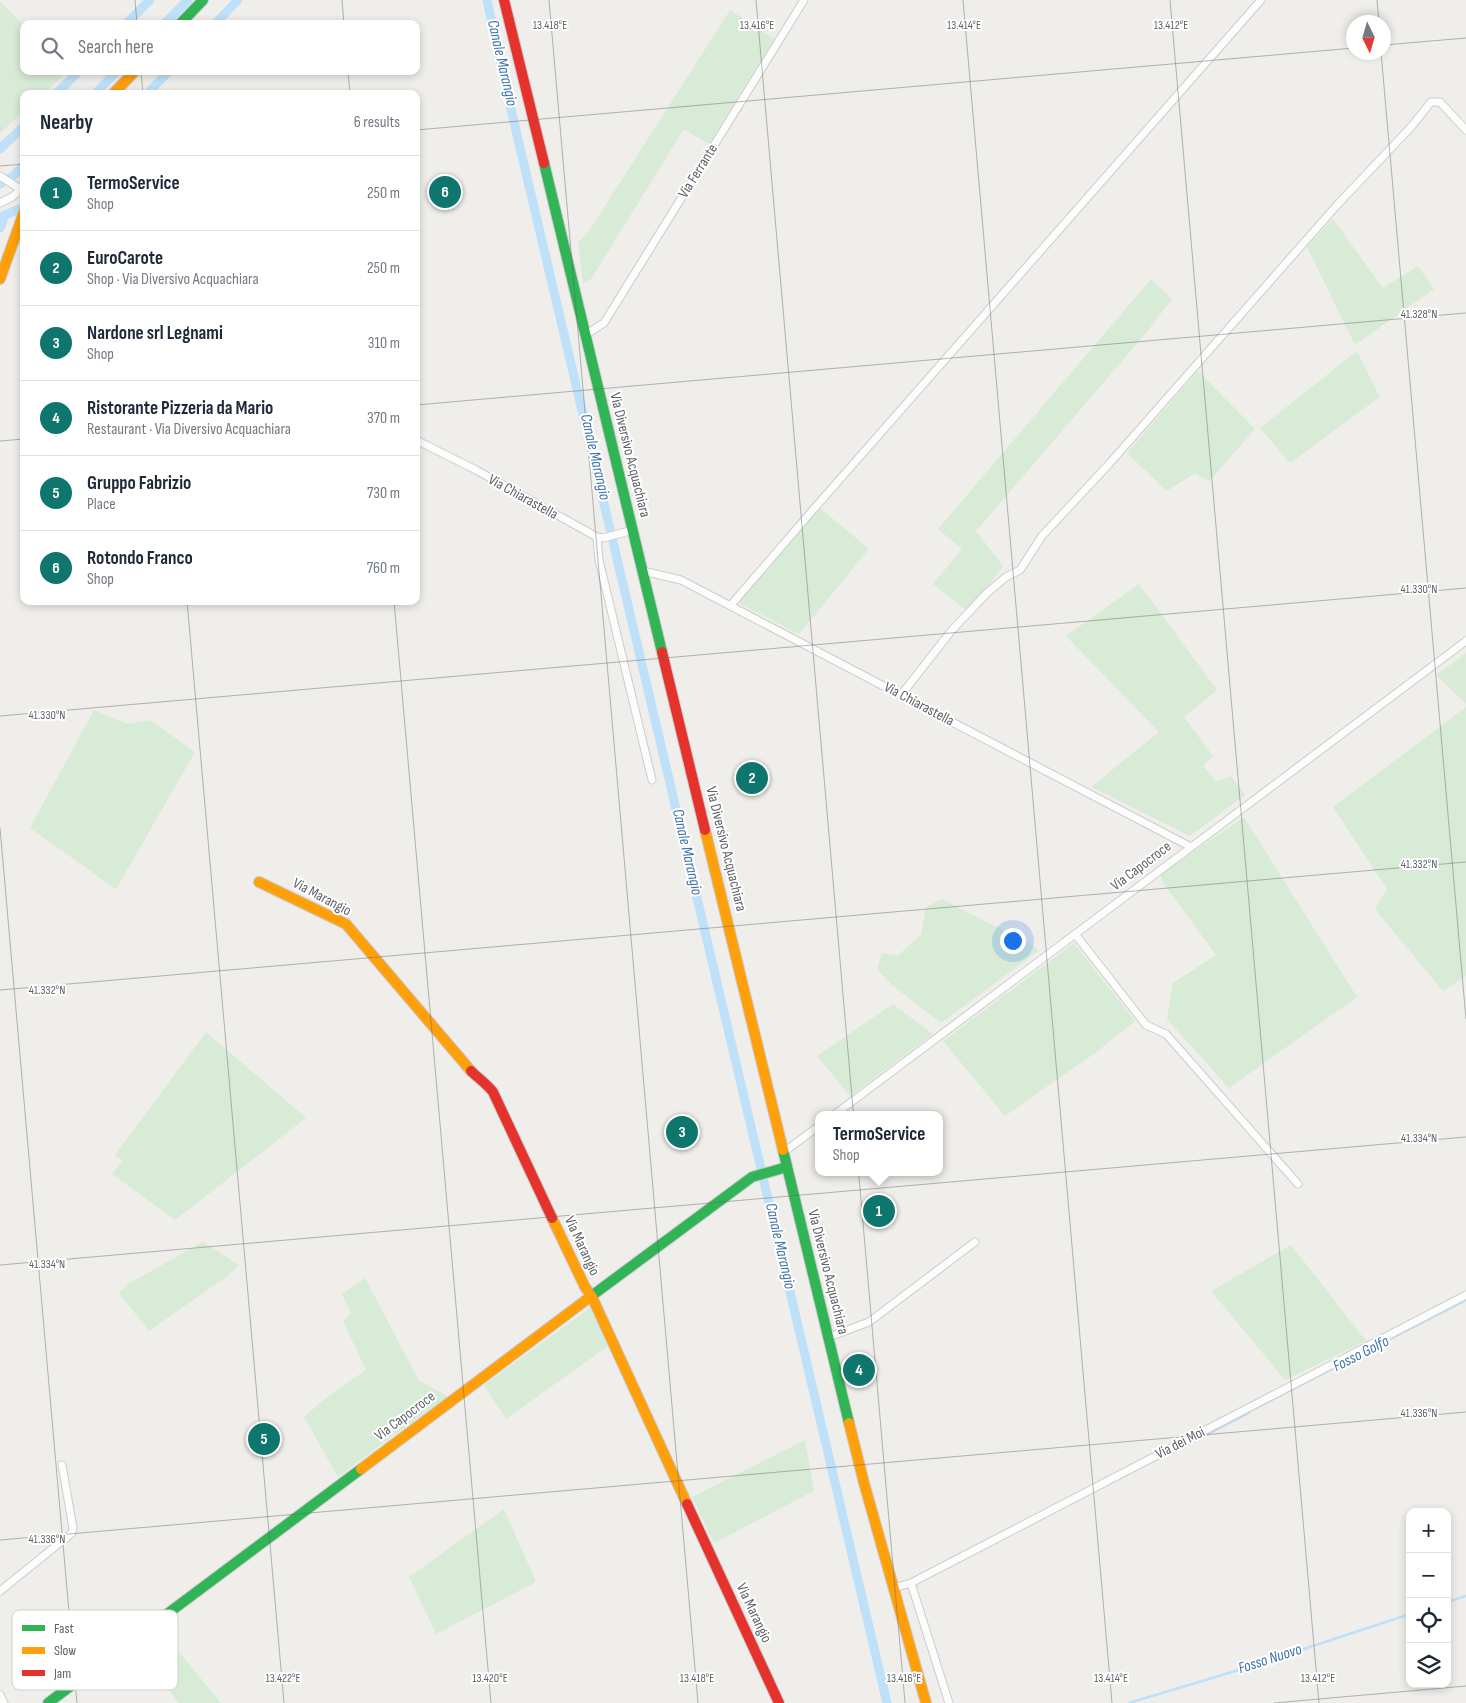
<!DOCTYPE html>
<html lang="en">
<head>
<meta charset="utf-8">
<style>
	body { margin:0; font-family:"Sofia Sans Condensed",sans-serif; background:#f6f6f7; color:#1f2937 }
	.controls { position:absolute; right:15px; bottom:15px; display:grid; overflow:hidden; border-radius:10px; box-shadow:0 2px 8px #0003 }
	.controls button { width:45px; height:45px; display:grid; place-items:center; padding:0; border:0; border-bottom:1px solid #e0e1e3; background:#fff; color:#1f2937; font:25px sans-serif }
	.compass { position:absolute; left:1346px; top:15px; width:45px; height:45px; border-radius:50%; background:#fff; box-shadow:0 2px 8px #0003; rotate:175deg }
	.you { position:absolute; left:1012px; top:940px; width:18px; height:18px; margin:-12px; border:4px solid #fff; border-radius:50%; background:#1a73e8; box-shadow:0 0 0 8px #1a73e833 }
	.badge { display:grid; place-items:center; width:32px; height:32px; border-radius:50%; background:#0f766e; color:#fff; font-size:16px; font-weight:700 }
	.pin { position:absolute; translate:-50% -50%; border:2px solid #fff; box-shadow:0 1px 5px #0006 }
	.popup { position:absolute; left:815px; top:1111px; width:128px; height:65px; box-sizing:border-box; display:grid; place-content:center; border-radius:10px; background:#fff; filter:drop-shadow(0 1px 4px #0005); font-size:16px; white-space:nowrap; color:#747a83 }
	.popup b { font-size:19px; color:#1f2937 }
	.popup::after { content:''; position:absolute; left:50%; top:100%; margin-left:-10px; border:10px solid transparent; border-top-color:#fff }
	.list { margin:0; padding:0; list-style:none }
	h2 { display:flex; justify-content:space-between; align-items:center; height:65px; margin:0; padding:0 20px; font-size:21px }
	h2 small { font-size:16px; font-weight:400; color:#747a83 }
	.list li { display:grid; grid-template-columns:32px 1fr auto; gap:15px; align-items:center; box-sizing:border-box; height:75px; padding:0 20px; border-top:1px solid #e0e1e3 }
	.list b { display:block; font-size:19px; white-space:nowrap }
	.list p { margin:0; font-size:16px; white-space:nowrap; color:#747a83 }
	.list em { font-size:16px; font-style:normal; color:#747a83 }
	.icon { flex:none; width:28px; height:28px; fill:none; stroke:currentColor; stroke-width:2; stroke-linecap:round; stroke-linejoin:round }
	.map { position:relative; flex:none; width:1466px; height:1703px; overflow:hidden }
	.search { position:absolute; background:#fff; box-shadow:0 2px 8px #0003; left:20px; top:20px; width:400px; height:55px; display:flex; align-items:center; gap:12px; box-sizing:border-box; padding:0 18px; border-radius:10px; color:#747a83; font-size:19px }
	.panel { position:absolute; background:#fff; box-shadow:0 2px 8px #0003; left:20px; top:90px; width:400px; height:515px; border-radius:10px }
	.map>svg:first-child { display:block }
</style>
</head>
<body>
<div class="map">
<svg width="1466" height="1703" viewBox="0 0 1466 1703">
	<rect width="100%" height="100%" fill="#efeeea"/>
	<g fill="#d8ebd6">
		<path d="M0,1L24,26V71H68L43,94H24V111L0,133Z"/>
		<path d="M730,10L774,39L709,144L684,129L591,279L583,284L578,243L589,231Z"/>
		<path d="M1333,219L1383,288L1418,266L1434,289L1355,345L1307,247Z"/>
		<path d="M1151,279L1172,299L1146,333L976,531L1003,566L987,588L966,610L933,584L962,549L938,529Z"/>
		<path d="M1357,351L1380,397L1290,463L1260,428Z"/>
		<path d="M1198,371L1255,429L1209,481L1195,473L1167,491L1127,453Z"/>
		<path d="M819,507L869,549L799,634L740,604V599Z"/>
		<path d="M1139,584L1217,690L1184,717L1213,756L1203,766L1216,781L1231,776L1245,795L1190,836L1091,787L1159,732L1066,636Z"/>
		<path d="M1466,653V704L1436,675Z"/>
		<path d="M1466,707V976L1443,991L1375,909L1387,889L1333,807Z"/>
		<path d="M94,710L128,724L150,720L195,752L116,889L30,828Z"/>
		<path d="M1244,817L1357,997L1229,1088L1167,1019L1173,983L1216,955L1162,881L1161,874Z"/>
		<path d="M942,899L1037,948L1038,951L941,1023L892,985L877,969L882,953L897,956L921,935L926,907Z"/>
		<path d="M1074,943L1135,1021L1095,1053L1005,1116L943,1041Z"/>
		<path d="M893,1004L933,1034L850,1096L817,1056Z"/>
		<path d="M206,1032L306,1118L175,1220L112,1174L123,1161L115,1155Z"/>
		<path d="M203,1242L239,1265L226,1277L149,1331L119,1293L128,1284Z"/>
		<path d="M1291,1245L1366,1341L1285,1380L1211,1291Z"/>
		<path d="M365,1278L419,1381L449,1397L387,1440L338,1477L304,1417L327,1397L366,1370L343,1321L351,1313L342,1294Z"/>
		<path d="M590,1308L608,1346L506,1419L484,1385Z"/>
		<path d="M805,1440L814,1491L714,1543L692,1497Z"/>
		<path d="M504,1509L536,1582L436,1634L409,1577Z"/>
		<path d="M160,1629L221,1703H179L135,1647Z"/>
	</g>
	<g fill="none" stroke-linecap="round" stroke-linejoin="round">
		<g stroke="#bfe0f9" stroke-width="2.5">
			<path d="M1256,1408L1466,1300"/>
			<path d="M1170,1454L1249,1413"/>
			<path d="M1447,1602L1466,1596"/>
			<path d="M1129,1703L1252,1666L1410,1614"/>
		</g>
		<g stroke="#bfe0f9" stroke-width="9">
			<path d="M487,0L509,101L887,1703"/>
			<path d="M126,24L150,0"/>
			<path d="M164,24L188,0"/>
			<path d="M215,24L238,0"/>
			<path d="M56,94L79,71"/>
			<path d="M95,94L117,71"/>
			<path d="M147,94L169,71"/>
			<path d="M0,149L24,126"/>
			<path d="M0,184L13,176L24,165"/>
			<path d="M0,217L24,207"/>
			<path d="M0,228L5,215"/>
		</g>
		<defs>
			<g id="street">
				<path d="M0,176L17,187L24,188"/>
				<path d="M0,203L12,197L23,188"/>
				<path d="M585,335L604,323L804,0"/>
				<path d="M416,440L476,470L597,537L603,538L633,530"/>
				<path d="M597,537L599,560L652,780"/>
				<path d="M643,571L681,580L1191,847"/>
				<path d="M731,605L812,511L1261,0"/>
				<path d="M901,695L952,630L988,592L1006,577L1020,570L1042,536L1109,464L1338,204L1411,127L1431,102H1440L1466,130"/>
				<path d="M1075,934L1146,1025L1166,1034L1298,1184"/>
				<path d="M834,1115L1466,641"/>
				<path d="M784,1152L819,1126"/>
				<path d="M829,1337L869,1322L975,1242"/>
				<path d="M911,1583L949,1703"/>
				<path d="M893,1588L911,1583L1466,1295"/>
				<path d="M0,1591L72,1533L73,1528L62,1465"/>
				<path d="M0,1695L4,1703"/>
			</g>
			<g id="fast">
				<path d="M180,24L203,0"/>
				<path d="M544,163L662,652"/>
				<path d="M783,1150L849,1423"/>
				<path d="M590,1297L752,1177L787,1167"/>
				<path d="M48,1703L361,1469"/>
			</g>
			<g id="slow">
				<path d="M113,94L135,71"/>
				<path d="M0,279L24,212"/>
				<path d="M705,830L783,1150"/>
				<path d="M259,882L346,924L471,1071"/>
				<path d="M552,1218L585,1287L592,1297L687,1504"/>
				<path d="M849,1423L864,1483L926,1703"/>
				<path d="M361,1469L590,1297"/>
			</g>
			<g id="jam">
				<path d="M504,0L544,163"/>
				<path d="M662,652L705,830"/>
				<path d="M471,1071C479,1079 486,1083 493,1092L552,1218"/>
				<path d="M687,1504L779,1703"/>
			</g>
		</defs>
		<use href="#street" stroke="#cbcccc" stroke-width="9"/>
		<use href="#fast" stroke="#cacacb" stroke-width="12"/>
		<use href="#slow" stroke="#cacacb" stroke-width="12"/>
		<use href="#jam" stroke="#cacacb" stroke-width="12"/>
		<use href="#street" stroke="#fdfcfc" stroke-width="7"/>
		<use href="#fast" stroke="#30b455" stroke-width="10"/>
		<use href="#slow" stroke="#ff9f0a" stroke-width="10"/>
		<use href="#jam" stroke="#e5322d" stroke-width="10"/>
	</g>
	<path fill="none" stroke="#5f6368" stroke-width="1" stroke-opacity="0.45" d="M135,0L137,24M342,0L344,24M549,0L698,1703M756,0L905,1703M963,0L1112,1703M1170,0L1319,1703M1377,0L1379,22M1384,45L1466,38M1381,52L1466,1019M141,71L143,94M348,71L350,94M416,130L1354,48M0,166L24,164M416,405L1466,313M0,441L24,439M187,601L284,1703M394,601L491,1703M0,716L1466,588M0,828L77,1703M0,990L1466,862M0,1265L1466,1137M0,1540L1466,1412M1274,1703L1466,1686"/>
	<g text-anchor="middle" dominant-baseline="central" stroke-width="4" stroke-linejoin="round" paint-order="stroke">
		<g font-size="15" fill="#5f6368" stroke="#fff">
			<text transform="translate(698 171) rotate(-58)">Via Ferrante</text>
			<text transform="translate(630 455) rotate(76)">Via Diversivo Acquachiara</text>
			<text transform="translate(523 497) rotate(29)">Via Chiarastella</text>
			<text transform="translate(919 704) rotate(28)">Via Chiarastella</text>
			<text transform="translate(726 849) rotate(76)">Via Diversivo Acquachiara</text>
			<text transform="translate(1141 866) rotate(-37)">Via Capocroce</text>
			<text transform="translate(322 897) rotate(28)">Via Marangio</text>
			<text transform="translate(582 1246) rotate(65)">Via Marangio</text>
			<text transform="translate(828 1272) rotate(76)">Via Diversivo Acquachiara</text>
			<text transform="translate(405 1416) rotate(-37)">Via Capocroce</text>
			<text transform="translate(1180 1443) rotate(-27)">Via dei Moi</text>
			<text transform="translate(754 1613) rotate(65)">Via Marangio</text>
		</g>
		<g font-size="16" font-style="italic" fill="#4174aa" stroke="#fff">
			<text transform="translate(502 63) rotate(77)">Canale Marangio</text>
			<text transform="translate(595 457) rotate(77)">Canale Marangio</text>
			<text transform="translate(687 852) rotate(77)">Canale Marangio</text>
			<text transform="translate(780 1246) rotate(77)">Canale Marangio</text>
			<text transform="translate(1361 1354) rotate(-27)">Fosso Golfo</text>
			<text transform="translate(1270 1659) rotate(-18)">Fosso Nuovo</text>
		</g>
	</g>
	<rect x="12" y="1610" width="166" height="80" rx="8" fill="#fff" stroke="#cfd0d2" stroke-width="1"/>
	<rect x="22" y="1625" width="23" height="6" fill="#30b455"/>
	<rect x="22" y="1647" width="23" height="7" fill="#ff9f0a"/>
	<rect x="22" y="1670" width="23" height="6" fill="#e5322d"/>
	<g font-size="14" fill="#5f6368">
		<text x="54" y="1633">Fast</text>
		<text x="54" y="1655">Slow</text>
		<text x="54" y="1678">Jam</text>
	</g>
	<g font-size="12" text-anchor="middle" fill="#5f6368" stroke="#fff" stroke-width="4" stroke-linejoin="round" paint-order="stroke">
		<text x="550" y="29">13.418°E</text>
		<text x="757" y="29">13.416°E</text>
		<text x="964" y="29">13.414°E</text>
		<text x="1171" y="29">13.412°E</text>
		<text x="1419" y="318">41.328°N</text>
		<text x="1419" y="593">41.330°N</text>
		<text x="47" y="719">41.330°N</text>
		<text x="1419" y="868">41.332°N</text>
		<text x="47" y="994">41.332°N</text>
		<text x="1419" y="1142">41.334°N</text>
		<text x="47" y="1268">41.334°N</text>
		<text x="1419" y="1417">41.336°N</text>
		<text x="47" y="1543">41.336°N</text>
		<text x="283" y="1682">13.422°E</text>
		<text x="490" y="1682">13.420°E</text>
		<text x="697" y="1682">13.418°E</text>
		<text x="904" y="1682">13.416°E</text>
		<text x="1111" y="1682">13.414°E</text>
		<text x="1318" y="1682">13.412°E</text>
	</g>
</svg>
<div class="controls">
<button>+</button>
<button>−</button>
<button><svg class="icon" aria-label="locate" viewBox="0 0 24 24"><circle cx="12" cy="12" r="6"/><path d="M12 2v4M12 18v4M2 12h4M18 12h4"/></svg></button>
<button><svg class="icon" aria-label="layers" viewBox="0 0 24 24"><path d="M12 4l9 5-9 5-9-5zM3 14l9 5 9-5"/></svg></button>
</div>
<svg class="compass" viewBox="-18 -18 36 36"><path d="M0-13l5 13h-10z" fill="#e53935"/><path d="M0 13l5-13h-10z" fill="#747a83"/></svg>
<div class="you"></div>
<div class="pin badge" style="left:879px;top:1211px">1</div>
<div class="popup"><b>TermoService</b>Shop</div>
<div class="pin badge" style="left:752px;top:778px">2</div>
<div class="pin badge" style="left:682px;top:1132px">3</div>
<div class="pin badge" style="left:859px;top:1370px">4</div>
<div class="pin badge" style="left:264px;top:1439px">5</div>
<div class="pin badge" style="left:445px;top:192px">6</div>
<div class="search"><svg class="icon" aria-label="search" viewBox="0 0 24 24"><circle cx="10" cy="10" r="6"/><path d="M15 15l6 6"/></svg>Search here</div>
<section class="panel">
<h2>Nearby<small>6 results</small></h2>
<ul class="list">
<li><span class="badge">1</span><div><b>TermoService</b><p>Shop</p></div><em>250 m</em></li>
<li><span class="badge">2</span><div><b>EuroCarote</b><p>Shop · Via Diversivo Acquachiara</p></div><em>250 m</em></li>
<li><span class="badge">3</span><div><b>Nardone srl Legnami</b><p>Shop</p></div><em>310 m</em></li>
<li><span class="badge">4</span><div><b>Ristorante Pizzeria da Mario</b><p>Restaurant · Via Diversivo Acquachiara</p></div><em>370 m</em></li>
<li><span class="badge">5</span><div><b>Gruppo Fabrizio</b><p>Place</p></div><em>730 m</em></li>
<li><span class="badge">6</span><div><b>Rotondo Franco</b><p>Shop</p></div><em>760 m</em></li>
</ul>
</section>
</div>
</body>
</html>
